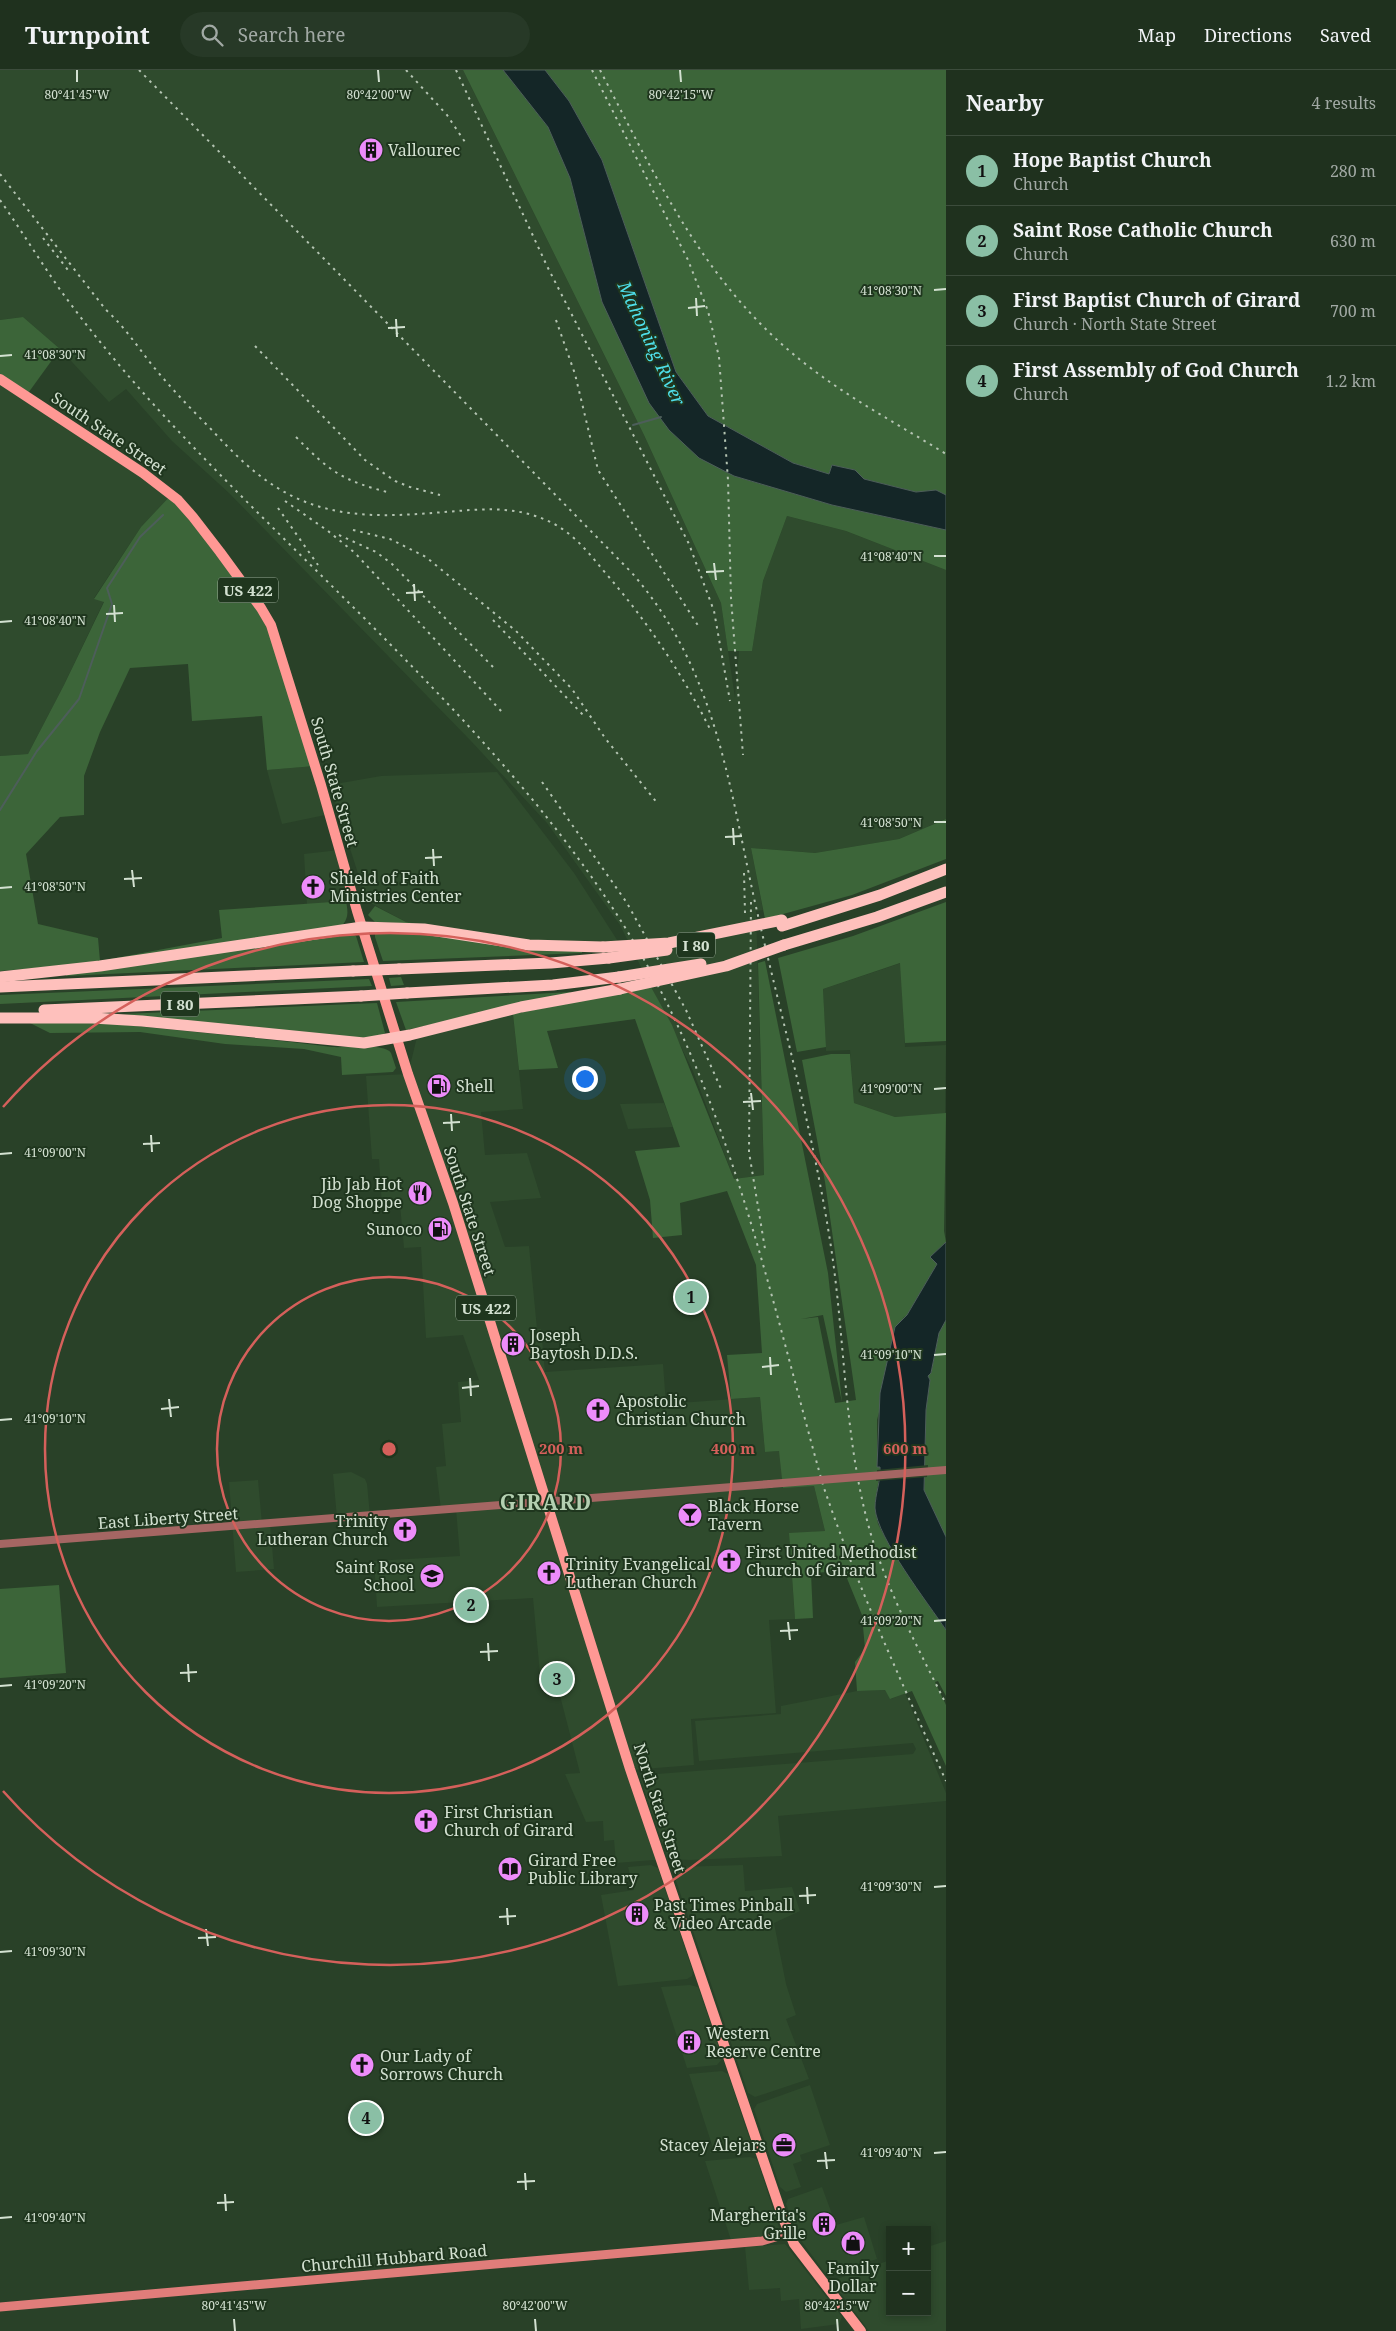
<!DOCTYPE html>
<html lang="en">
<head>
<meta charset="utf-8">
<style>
	body { margin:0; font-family:"Noto Serif",serif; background:#273927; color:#f1f3f6 }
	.controls { position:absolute; right:15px; bottom:15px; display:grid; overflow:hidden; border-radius:0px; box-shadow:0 2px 8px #0003 }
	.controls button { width:45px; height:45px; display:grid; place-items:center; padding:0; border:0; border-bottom:1px solid #3c4c3c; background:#1f311e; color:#f1f3f6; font:25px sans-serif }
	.you { position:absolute; left:584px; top:1008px; width:18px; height:18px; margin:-12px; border:4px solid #fff; border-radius:50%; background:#1a73e8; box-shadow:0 0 0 8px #1a73e833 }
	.badge { display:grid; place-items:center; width:32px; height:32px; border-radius:50%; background:#8abfa5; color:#111; font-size:16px; font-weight:700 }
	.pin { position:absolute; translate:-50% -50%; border:2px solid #fff; box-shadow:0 1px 5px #0006 }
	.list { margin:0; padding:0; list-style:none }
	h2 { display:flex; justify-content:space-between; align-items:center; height:65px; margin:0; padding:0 20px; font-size:21px }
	h2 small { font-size:16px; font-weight:400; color:#a1a9a4 }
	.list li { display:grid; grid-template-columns:32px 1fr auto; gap:15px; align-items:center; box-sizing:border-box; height:70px; padding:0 20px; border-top:1px solid #3c4c3c }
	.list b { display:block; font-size:19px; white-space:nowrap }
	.list p { margin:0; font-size:16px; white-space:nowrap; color:#a1a9a4 }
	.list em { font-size:16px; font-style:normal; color:#a1a9a4 }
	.icon { flex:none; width:28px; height:28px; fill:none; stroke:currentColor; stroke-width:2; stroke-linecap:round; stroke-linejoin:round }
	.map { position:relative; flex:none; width:946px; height:2261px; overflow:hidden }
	header { display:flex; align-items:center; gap:30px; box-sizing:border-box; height:70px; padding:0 25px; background:#1f311e; border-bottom:1px solid #3c4c3c }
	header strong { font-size:24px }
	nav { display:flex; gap:28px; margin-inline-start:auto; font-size:18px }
	.search { width:350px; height:45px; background:#273927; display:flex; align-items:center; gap:12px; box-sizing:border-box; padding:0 18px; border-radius:28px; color:#a1a9a4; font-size:19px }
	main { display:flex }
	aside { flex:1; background:#1f311e }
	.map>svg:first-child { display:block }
</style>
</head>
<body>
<header>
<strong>Turnpoint</strong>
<div class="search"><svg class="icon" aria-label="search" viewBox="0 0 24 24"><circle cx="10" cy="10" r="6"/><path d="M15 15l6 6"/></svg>Search here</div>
<nav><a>Map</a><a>Directions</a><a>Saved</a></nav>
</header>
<main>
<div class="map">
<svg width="946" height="2261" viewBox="0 0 946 2261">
	<rect width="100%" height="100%" fill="#294128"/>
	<g fill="#2f4b2d">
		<path d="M0,0H463L644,365L721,533L735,628L739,581H752L763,511L787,446L846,461L946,500V749L899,769L815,783L751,778L763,840L756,841L764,1105L734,1109L693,1001L620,855L547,753L471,671L229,423L172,371L126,319L109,332L60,279L23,247L0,250Z"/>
		<path d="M0,309L171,425L141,457L94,528L104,531L64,615L28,684L0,686Z"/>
		<path d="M315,696L330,744L282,754L267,700Z"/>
		<path d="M497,702L574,803L619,873L521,870L406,852L367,831L330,717L341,713L381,706Z"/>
		<path d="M339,780L354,831L307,835L304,784Z"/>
		<path d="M901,893L905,977L946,975L945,1044L895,1047L854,1033L850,980L826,981L823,919Z"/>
		<path d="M513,944L523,1039L481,1042L485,1085L527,1083L541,1128L490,1132L505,1177L529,1176L537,1259H541L545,1302L663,1294L666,1334L760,1327L765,1382L779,1381L814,1416L825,1461L789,1464L795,1549L769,1550L776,1643L691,1649L694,1695L631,1700L662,1792L653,1790L616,1793L614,1770L604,1771L603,1751L586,1752L565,1704L580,1703L557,1614L541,1615L533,1528L377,1537L374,1491L460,1486L456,1439L441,1440L436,1397L446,1396L442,1354L461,1352L458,1312L479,1310L463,1265L426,1268L421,1177L404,1178L400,1135L382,1136L379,1089H372L366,1006L408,1004L417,967Z"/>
		<path d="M664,1033L673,1057L628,1059L620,1034Z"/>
		<path d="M351,1402L365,1409L367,1414L370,1446L337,1448L333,1404Z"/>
		<path d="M258,1410L262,1454L270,1453L274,1499L236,1502L229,1412Z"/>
		<path d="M885,1620L891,1629L905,1623L946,1723V1731L778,1746L782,1786L689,1790L668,1789L641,1710L644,1705L913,1684L916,1679L913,1673L699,1691L695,1651L781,1644V1636L857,1621Z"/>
		<path d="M651,1795L658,1798L693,1902L692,1906L687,1909L618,1916L601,1825L634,1820L628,1797Z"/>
		<path d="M743,1795L745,1821L792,1817L800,1841L774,1853L786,1914L796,1945L786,1949L809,2009L755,2027L748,2023L674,1805L677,1797Z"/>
		<path d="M690,1915L698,1917L722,1986V1989L717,1995L687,1998L661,1917Z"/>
		<path d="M722,2001L728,2004L751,2073L748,2079L741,2081L710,2083L713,2078L689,2004Z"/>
		<path d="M810,2015L830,2075L800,2085L802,2091L793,2094L801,2117L786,2122L780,2117L754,2039L757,2034Z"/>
		<path d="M750,2087L756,2089L758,2092L779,2158L774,2165L731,2170L705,2091Z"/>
		<path d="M822,2117L836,2155L864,2147L877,2189L830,2204L825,2203L800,2169L786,2134L788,2129Z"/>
		<path d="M946,2171V2261H869L836,2217L837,2209L890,2190V2242H927V2177Z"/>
		<path d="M785,2174L839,2243L842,2247L839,2254L801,2259L799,2229L781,2231L780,2218L749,2220L745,2177Z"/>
	</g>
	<g fill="#3c6539" fill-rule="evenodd">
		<path d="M463,0H503L548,57L570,108L602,232L734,406L832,435L946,460V500L846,461L787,446L763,511L752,581H728L721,533L644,365Z"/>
		<path d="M545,0H946V425L936,420L916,422L864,409L855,400L832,396L829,404L793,393L708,346L676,302L602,90L569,31Z"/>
		<path d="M23,247L60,279L26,326L0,309V250Z"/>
		<path d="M171,425L261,538L315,696L267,700L262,646L192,651L188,594L130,598L100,662L84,706V745L60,747L26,784L38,854L98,868L100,891L222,868L219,840L346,831C348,842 349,848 341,857L83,894L0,901V686L28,684L64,615L104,532L94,529L141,457Z"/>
		<path d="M946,749V789L852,825L765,849L751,778L815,783L899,769Z"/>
		<path d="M946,832V971L905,973L900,893L823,919L826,977L797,982L778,888L853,866Z"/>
		<path d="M375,836L406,852L420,854L375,852L368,845Z"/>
		<path d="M379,860L582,881V883L383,891L375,867V863Z"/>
		<path d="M353,864L356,866L364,892L66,906V904Z"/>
		<path d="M765,891L828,1203L842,1332L856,1330L825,1112L802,990L831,984H850L854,1033L895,1047L946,1043L944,1161L946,1172L930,1187L937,1194L907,1245L903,1248L877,1350V1397H880L875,1439L878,1454L888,1473L946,1560V1626L938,1611L935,1612L946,1635V1696L912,1621L890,1629L885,1620L857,1621L855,1592L865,1579L862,1545L844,1501L811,1503L813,1548L795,1549L789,1463L825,1461L814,1416L783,1418L779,1381L765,1382L760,1327L731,1329L727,1285L762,1283L756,1195L727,1121L680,1133L682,1165L653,1168L650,1130L635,1081L680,1077L635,949L547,961L558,998L519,1000L513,944L651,917L672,955L734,1109L764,1105L758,893ZM823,1245L842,1332L835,1333L818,1247L801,1249Z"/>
		<path d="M401,907L404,915L391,916L389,908Z"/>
		<path d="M369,909L372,916L0,934V925Z"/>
		<path d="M570,922V924L406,960L396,932Z"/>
		<path d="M377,933L385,963L380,967L363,969L123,944Z"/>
		<path d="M85,951C167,959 250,967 332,977C345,978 385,973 391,983L396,998L393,1002L342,1005L341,987L304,979L225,974L140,962L50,963L30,953Z"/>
		<path d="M946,1250V1467L924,1421L926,1340L930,1310L928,1306L931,1303L939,1263Z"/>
		<path d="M59,1515L66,1603L0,1608V1519Z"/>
	</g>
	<g fill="#142627" stroke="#4d5e5a">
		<path d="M503,0H545L569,31L602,90L676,302L708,346L793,393L829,404L832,395L855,400L864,409L916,422L936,420L946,425V460L832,435L734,406L699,388L669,360L649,333L602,232L570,108L548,57Z"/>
		<path d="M946,1172V1250L939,1263L931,1303L928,1306L930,1310L926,1340L924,1420L946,1467V1560C928,1533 877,1468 875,1438C875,1424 881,1411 880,1397H877L880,1323L895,1257L907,1245L937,1194L930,1187Z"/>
	</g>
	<path fill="#294128" d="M928,1395L927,1407L876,1411L877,1400Z"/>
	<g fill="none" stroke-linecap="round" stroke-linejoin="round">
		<g stroke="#4d5e5a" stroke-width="2">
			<path d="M633,355L661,347"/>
			<path d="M0,740L37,681L79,629L112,534L107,518L140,467L163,445"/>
		</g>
		<path stroke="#a56663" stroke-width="8" d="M0,1474L770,1414"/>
		<path stroke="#e07d7a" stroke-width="9" d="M0,2237L762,2171L789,2163"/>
		<path stroke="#ff9894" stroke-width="10" d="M0,309L143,403L178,430L193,447L220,482L261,538L271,555L321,715L357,841L408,1004L453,1133L630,1699L783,2148L794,2174L861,2261"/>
		<g stroke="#fec0bc" stroke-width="11">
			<path d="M782,856L880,825L946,799"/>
			<path d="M784,875L877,847L946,822"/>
			<path d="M399,899L551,893L609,888"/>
			<path d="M0,907L100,896L362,857L424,859L529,875L603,877"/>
			<path d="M0,917L353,901"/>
			<path d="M407,923L553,915L619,907"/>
			<path d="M44,940L361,926"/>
			<path d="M0,948H93L142,951L364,973L410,965L521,937L620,919"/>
		</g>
		<g stroke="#b4c4b2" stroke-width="2" stroke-dasharray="2.5 5" stroke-linecap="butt">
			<path d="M139,0L632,503C715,599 728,709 754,828C780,944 813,1059 831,1177C845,1269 844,1364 868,1454C885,1517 917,1576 946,1634"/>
			<path d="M406,0L447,45L467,75"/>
			<path d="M456,0L547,196L689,474L714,541L730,631"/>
			<path d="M592,0L688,190L708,241L719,287L728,410L731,528L743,685"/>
			<path d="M600,0C659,113 707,220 812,299C854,331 901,356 946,384"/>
			<path d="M0,104L106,240C124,256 137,276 152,295C170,317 189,337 209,357C235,385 259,410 294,427C351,454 411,444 471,440C502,438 529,440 556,455C575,466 589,483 602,499C645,548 682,603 711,661"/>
			<path d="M0,130C21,160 40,191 61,221C93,265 129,308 166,348C318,512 500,660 621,851C729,1022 769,1223 823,1415C857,1516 902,1613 946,1711"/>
			<path d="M43,168L68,200"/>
			<path d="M556,250L575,304L598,400L699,557"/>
			<path d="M255,276L365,390L395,411L410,417L440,425"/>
			<path d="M296,367C330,402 343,411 391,423"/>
			<path d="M285,431L328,461L355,483L502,642"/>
			<path d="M278,438L318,495"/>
			<path d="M353,460L390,469L426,487L516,561L572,619L605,668L658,734"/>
			<path d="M339,465L376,482L392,494L493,597"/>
			<path d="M493,550L584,646"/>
			<path d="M542,712L627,833L686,940L722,1021"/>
			<path d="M744,803L745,843"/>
			<path d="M751,832L749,1082L765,1179"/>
		</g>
		<path stroke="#a56663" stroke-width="8" d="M770,1414L946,1400"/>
		<g stroke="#fec0bc" stroke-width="11">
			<path d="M603,877L669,873L782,850"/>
			<path d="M609,888L667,880"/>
			<path d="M353,901L399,899"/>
			<path d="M619,907L701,894"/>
			<path d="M620,919L726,896L784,875"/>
			<path d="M361,926L407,923"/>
		</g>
	</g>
	<path fill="none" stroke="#d3e1d1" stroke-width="2" d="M77,0V12M378,0L379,12M680,0L681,12M934,220L946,219M696,228L697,246M688,238L705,236M396,249L397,267M388,258L405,257M0,286L12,285M934,486H946M714,493L716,510M706,502L724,501M414,514L415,531M406,523L423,522M114,535L115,552M106,544L123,543M0,552L12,551M934,752H946M733,758L734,775M725,767L742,766M433,779L434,796M425,788L442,787M132,800L134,817M124,809L142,808M0,818L12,817M934,1019L946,1018M751,1023L753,1040M743,1032L761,1031M451,1044L452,1061M443,1053L460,1052M151,1065L152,1082M143,1074L160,1073M0,1084L12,1083M934,1285L946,1284M770,1287L771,1305M762,1297L779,1295M470,1308L471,1326M462,1318L479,1316M169,1329L171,1347M161,1339L179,1337M0,1350L12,1349M934,1551L946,1550M788,1552L790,1570M780,1561L798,1560M488,1573L489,1591M480,1582L498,1581M188,1594L189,1612M180,1603L197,1602M0,1616L12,1615M807,1817L808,1834M934,1817L946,1816M799,1826L816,1825M507,1838L508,1855M499,1847L516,1846M206,1859L208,1876M198,1868L216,1867M0,1882L12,1881M825,2082L827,2099M934,2083L946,2082M817,2091L835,2090M525,2103L526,2120M517,2112L535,2111M225,2124L226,2141M217,2133L234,2132M0,2148L12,2147M234,2249L235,2261M535,2249L536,2261M837,2249L838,2261"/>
	<g fill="none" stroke="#d5605b" stroke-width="2.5">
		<circle cx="389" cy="1379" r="172"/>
		<circle cx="389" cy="1379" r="344"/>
		<path d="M3 1037A516 516 0 1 1 3 1721"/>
	</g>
	<defs>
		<symbol id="building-disc" viewBox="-11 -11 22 22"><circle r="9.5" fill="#ed8cfa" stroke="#1f361e"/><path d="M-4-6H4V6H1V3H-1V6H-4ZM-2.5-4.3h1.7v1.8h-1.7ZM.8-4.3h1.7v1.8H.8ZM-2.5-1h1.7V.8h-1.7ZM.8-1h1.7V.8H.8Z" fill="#111"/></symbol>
		<symbol id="church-disc" viewBox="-11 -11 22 22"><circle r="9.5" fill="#ed8cfa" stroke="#1f361e"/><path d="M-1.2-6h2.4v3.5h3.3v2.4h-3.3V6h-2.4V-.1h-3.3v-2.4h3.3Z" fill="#111"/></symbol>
		<symbol id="fuel-disc" viewBox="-11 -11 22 22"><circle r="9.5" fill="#ed8cfa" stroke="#1f361e"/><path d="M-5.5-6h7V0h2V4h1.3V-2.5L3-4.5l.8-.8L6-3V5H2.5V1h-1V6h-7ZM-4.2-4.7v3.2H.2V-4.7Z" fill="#111"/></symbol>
		<symbol id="restaurant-disc" viewBox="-11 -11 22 22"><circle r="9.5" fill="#ed8cfa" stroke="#1f361e"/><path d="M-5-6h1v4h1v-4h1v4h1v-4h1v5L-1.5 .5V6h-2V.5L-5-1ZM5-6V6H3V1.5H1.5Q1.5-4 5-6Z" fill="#111"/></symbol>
		<symbol id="bar-disc" viewBox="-11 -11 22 22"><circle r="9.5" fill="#ed8cfa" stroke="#1f361e"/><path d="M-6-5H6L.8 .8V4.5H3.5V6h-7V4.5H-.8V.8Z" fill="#111"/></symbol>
		<symbol id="school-disc" viewBox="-11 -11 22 22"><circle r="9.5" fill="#ed8cfa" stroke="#1f361e"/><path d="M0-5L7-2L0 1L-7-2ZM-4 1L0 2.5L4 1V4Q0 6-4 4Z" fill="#111"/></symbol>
		<symbol id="library-disc" viewBox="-11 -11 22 22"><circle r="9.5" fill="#ed8cfa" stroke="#1f361e"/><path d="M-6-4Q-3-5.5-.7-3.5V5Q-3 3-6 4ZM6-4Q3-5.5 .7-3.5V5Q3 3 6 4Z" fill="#111"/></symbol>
		<symbol id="office-disc" viewBox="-11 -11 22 22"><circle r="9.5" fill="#ed8cfa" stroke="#1f361e"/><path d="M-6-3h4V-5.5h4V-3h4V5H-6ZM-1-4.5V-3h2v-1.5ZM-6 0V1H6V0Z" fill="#111"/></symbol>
		<symbol id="shop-disc" viewBox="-11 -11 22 22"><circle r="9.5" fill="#ed8cfa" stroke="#1f361e"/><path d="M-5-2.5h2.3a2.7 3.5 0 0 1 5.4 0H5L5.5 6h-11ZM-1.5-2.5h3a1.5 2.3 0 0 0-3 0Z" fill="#111"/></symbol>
	</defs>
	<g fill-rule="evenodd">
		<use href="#building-disc" x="357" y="66" width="28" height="28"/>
		<use href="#church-disc" x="299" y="803" width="28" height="28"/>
		<use href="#fuel-disc" x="425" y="1002" width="28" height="28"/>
		<use href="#restaurant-disc" x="406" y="1109" width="28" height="28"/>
		<use href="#fuel-disc" x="426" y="1145" width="28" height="28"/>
		<use href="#building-disc" x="499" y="1260" width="28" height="28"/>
		<use href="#church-disc" x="584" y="1326" width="28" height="28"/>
		<use href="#bar-disc" x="676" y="1431" width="28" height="28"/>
		<use href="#church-disc" x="391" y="1446" width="28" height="28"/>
		<use href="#church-disc" x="715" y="1477" width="28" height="28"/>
		<use href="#church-disc" x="535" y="1489" width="28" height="28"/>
		<use href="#school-disc" x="418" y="1492" width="28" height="28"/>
		<use href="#church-disc" x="412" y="1737" width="28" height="28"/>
		<use href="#library-disc" x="496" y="1785" width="28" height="28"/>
		<use href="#building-disc" x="623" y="1830" width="28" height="28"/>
		<use href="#building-disc" x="675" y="1958" width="28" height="28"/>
		<use href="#church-disc" x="348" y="1981" width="28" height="28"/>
		<use href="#office-disc" x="770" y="2061" width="28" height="28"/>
		<use href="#building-disc" x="810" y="2140" width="28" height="28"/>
		<use href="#shop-disc" x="839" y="2159" width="28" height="28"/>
	</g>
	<g text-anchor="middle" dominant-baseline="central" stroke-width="4" stroke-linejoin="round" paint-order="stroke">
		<g fill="#1f361e" stroke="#9dae9b" stroke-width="1">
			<rect x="218" y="507.5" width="60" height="25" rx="4"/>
			<rect x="677" y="862.5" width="38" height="25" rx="4"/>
			<rect x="161" y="921.5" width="38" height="25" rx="4"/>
			<rect x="456" y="1225.5" width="60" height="25" rx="4"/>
		</g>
		<g font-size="15" font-weight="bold" fill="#d3e1d1">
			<text x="248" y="520">US 422</text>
			<text x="696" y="875">I 80</text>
			<text x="180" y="934">I 80</text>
			<text x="486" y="1238">US 422</text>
		</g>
		<g font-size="16" fill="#d3e1d1" stroke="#1f361e" text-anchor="start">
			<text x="388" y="80">Vallourec</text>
			<text x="330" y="808">Shield of Faith<tspan x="330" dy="18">Ministries Center</tspan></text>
			<text x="456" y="1016">Shell</text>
			<text x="402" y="1114" text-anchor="end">Jib Jab Hot<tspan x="402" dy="18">Dog Shoppe</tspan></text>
			<text x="422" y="1159" text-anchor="end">Sunoco</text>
			<text x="530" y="1265">Joseph<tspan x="530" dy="18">Baytosh D.D.S.</tspan></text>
			<text x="616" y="1331">Apostolic<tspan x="616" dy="18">Christian Church</tspan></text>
			<text x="708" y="1436">Black Horse<tspan x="708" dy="18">Tavern</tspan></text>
			<text x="388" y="1451" text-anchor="end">Trinity<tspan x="388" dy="18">Lutheran Church</tspan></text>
			<text x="746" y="1482">First United Methodist<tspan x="746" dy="18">Church of Girard</tspan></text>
			<text x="566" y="1494">Trinity Evangelical<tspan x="566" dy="18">Lutheran Church</tspan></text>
			<text x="414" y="1497" text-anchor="end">Saint Rose<tspan x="414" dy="18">School</tspan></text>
			<text x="444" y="1742">First Christian<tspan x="444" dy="18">Church of Girard</tspan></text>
			<text x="528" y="1790">Girard Free<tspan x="528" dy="18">Public Library</tspan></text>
			<text x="654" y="1835">Past Times Pinball<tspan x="654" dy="18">&amp; Video Arcade</tspan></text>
			<text x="706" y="1963">Western<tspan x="706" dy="18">Reserve Centre</tspan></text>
			<text x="380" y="1986">Our Lady of<tspan x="380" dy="18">Sorrows Church</tspan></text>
			<text x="766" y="2075" text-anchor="end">Stacey Alejars</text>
			<text x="806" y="2145" text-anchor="end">Margherita's<tspan x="806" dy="18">Grille</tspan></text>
			<text x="853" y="2198" text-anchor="middle">Family<tspan x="853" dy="18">Dollar</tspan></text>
		</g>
		<g font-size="16" fill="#d3e1d1" stroke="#1f361e">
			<text transform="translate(109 363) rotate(34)">South State Street</text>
			<text transform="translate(335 712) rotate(74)">South State Street</text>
			<text transform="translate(470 1141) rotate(72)">South State Street</text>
			<text transform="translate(168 1448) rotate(-4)">East Liberty Street</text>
			<text transform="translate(660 1738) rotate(72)">North State Street</text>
			<text transform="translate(394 2188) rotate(-5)">Churchill Hubbard Road</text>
		</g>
		<g font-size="18" font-style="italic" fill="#4edee9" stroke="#1f361e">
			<text transform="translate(652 273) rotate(65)">Mahoning River</text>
		</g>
		<g font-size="21" font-weight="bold" letter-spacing="1" fill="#b4d0b1" stroke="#1f361e">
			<text x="546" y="1432">GIRARD</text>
		</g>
	</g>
	<g font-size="12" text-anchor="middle" fill="#d3e1d1" stroke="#1f361e" stroke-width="4" stroke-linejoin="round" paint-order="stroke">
		<text x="77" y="29">80°41'45"W</text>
		<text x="379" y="29">80°42'00"W</text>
		<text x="681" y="29">80°42'15"W</text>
		<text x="891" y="225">41°08'30"N</text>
		<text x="55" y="289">41°08'30"N</text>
		<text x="891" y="491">41°08'40"N</text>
		<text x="55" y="555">41°08'40"N</text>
		<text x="891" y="757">41°08'50"N</text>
		<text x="55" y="821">41°08'50"N</text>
		<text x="891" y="1023">41°09'00"N</text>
		<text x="55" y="1087">41°09'00"N</text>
		<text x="891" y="1289">41°09'10"N</text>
		<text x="55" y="1353">41°09'10"N</text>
		<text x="891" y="1555">41°09'20"N</text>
		<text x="55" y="1619">41°09'20"N</text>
		<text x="891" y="1821">41°09'30"N</text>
		<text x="55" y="1886">41°09'30"N</text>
		<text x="891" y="2087">41°09'40"N</text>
		<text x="55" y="2152">41°09'40"N</text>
		<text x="234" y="2240">80°41'45"W</text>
		<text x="535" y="2240">80°42'00"W</text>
		<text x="837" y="2240">80°42'15"W</text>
	</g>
	<circle cx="389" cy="1379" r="8" fill="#d5605b" stroke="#1f361e" stroke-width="2.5"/>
	<g font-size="15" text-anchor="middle" font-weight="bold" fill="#d5605b" stroke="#1f361e" stroke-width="4" stroke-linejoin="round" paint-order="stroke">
		<text x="561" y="1384">200 m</text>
		<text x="733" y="1384">400 m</text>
		<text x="905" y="1384">600 m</text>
	</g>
</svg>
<div class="controls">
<button>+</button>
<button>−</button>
</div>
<div class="you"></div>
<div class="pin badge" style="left:691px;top:1227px">1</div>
<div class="pin badge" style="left:471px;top:1535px">2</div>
<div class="pin badge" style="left:557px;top:1609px">3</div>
<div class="pin badge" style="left:366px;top:2048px">4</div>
</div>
<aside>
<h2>Nearby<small>4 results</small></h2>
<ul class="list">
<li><span class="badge">1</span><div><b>Hope Baptist Church</b><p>Church</p></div><em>280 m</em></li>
<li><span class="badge">2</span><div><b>Saint Rose Catholic Church</b><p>Church</p></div><em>630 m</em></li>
<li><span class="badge">3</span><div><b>First Baptist Church of Girard</b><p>Church · North State Street</p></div><em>700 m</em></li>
<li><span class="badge">4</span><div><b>First Assembly of God Church</b><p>Church</p></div><em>1.2 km</em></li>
</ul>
</aside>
</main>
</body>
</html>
